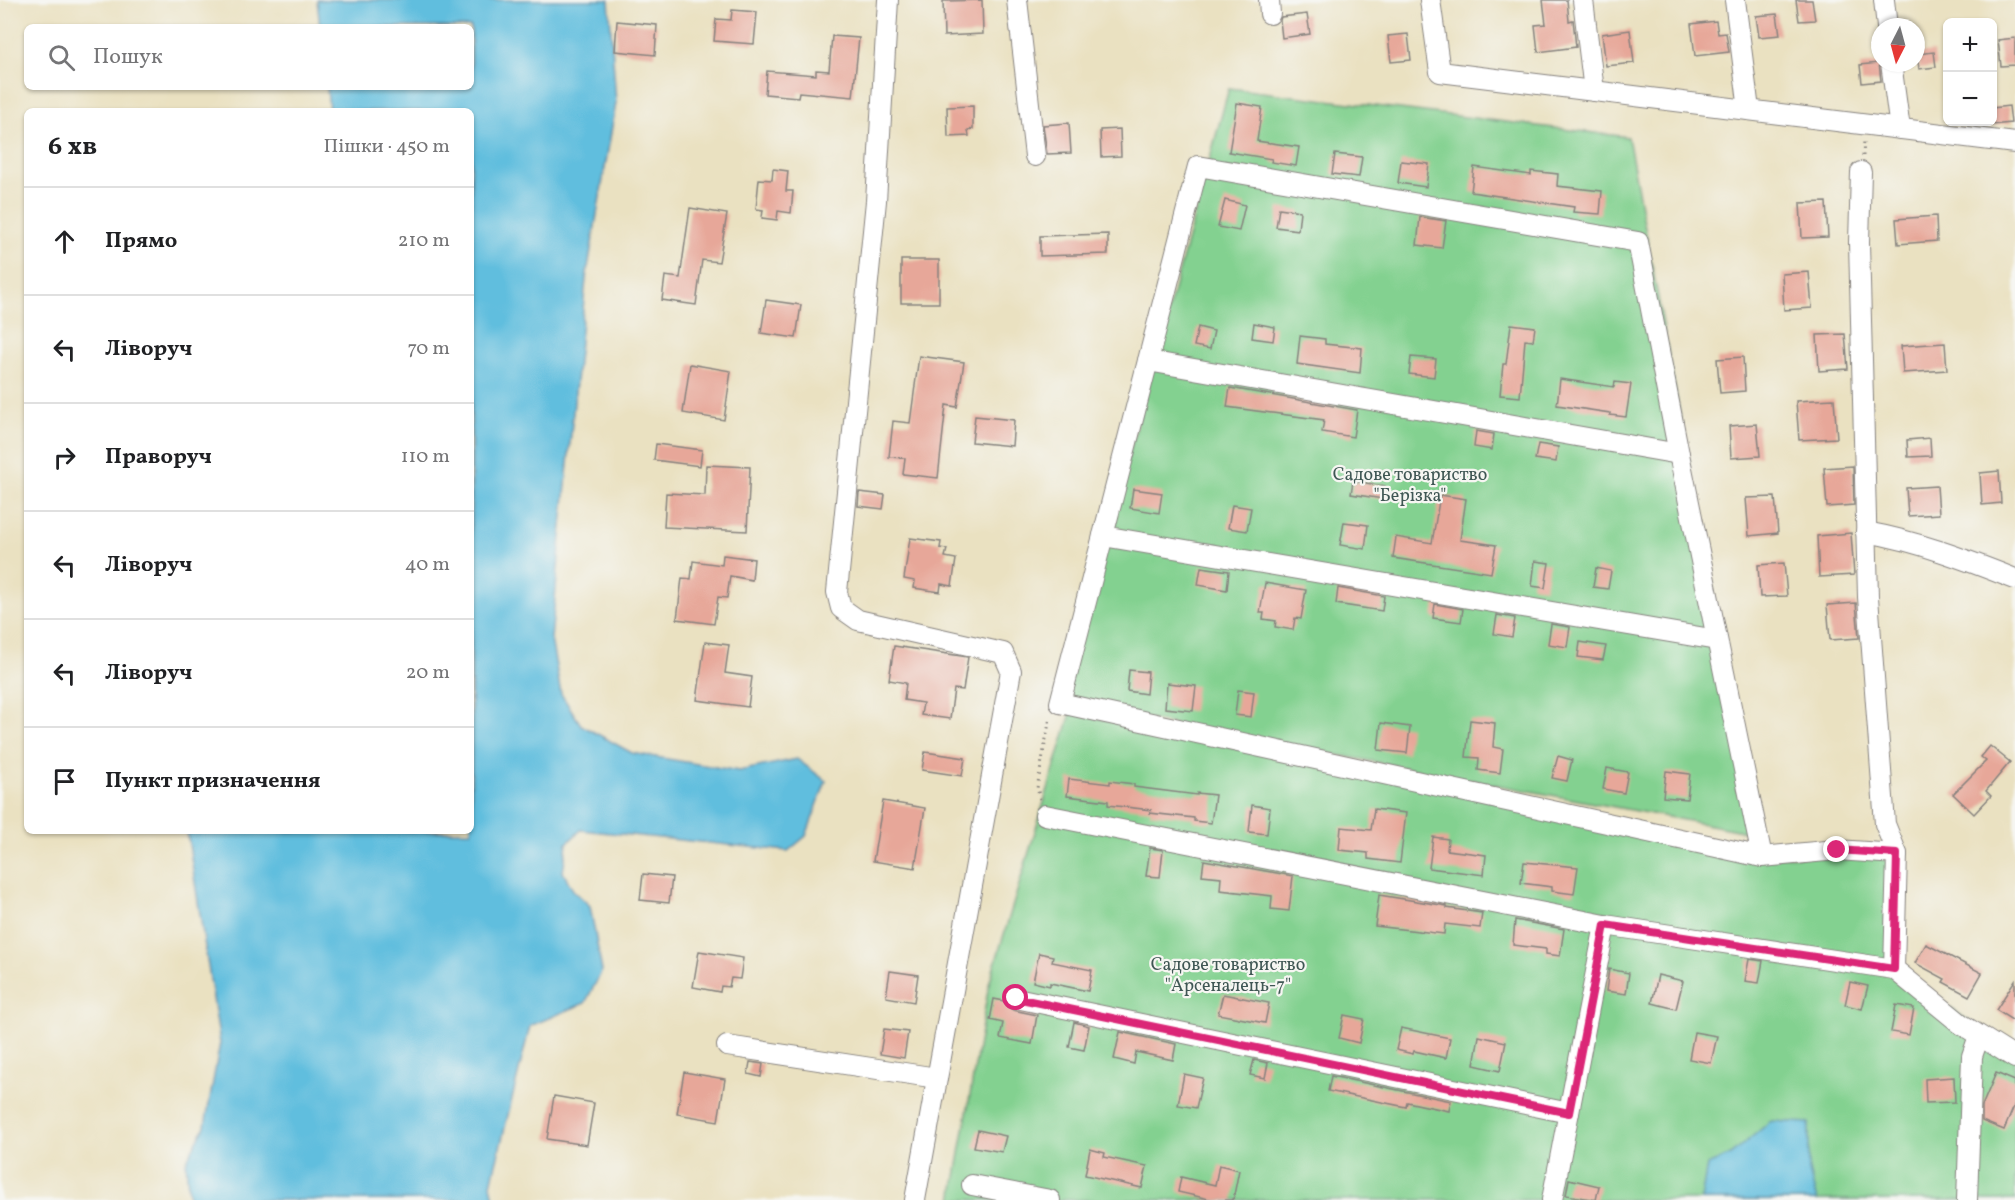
<!DOCTYPE html>
<html lang="uk">
<head>
<meta charset="utf-8">
<style>
	body { margin:0; font-family:Vollkorn,serif; background:#f2f2f2; color:#202124 }
	.controls { position:absolute; right:18px; top:18px; display:grid; overflow:hidden; border-radius:9px; box-shadow:0 2px 4px #0004 }
	.controls button { width:54px; height:54px; display:grid; place-items:center; padding:0; border:0; border-bottom:2px solid #e0e0e0; background:#fff; color:#202124; font:30px sans-serif }
	.compass { position:absolute; left:1871px; top:18px; width:54px; height:54px; border-radius:50%; background:#fff; box-shadow:0 2px 4px #0004; rotate:186deg }
	.stop { position:absolute; width:18px; height:18px; margin:-14px; border:4px solid #db2777; border-radius:50%; background:#fff }
	.stop.end { background:#db2777; border-color:#fff; box-shadow:0 2px 6px #0008 }
	.list { margin:0; padding:0; list-style:none }
	h2 { display:flex; justify-content:space-between; align-items:center; height:78px; margin:0; padding:0 24px; font-size:26px }
	h2 small { font-size:20px; font-weight:400; color:#757577 }
	.list li { display:grid; grid-template-columns:39px 1fr auto; gap:18px; align-items:center; box-sizing:border-box; height:108px; padding:0 24px; border-top:2px solid #e0e0e0 }
	.list b { display:block; font-size:22px; white-space:nowrap }
	.list em { font-size:20px; font-style:normal; color:#757577 }
	.icon { flex:none; width:33px; height:33px; fill:none; stroke:currentColor; stroke-width:2; stroke-linecap:round; stroke-linejoin:round }
	.map { position:relative; flex:none; width:2015px; height:1200px; overflow:hidden }
	.search { position:absolute; background:#fff; box-shadow:0 2px 4px #0004; left:24px; top:24px; width:450px; height:66px; display:flex; align-items:center; gap:15px; box-sizing:border-box; padding:0 21px; border-radius:9px; color:#757577; font-size:22px }
	.panel { position:absolute; background:#fff; box-shadow:0 2px 4px #0004; left:24px; top:108px; width:450px; height:726px; border-radius:9px }
	.map>svg:first-child { display:block }
</style>
</head>
<body>
<div class="map">
<svg width="2015" height="1200" viewBox="0 0 2015 1200">
	<rect width="100%" height="100%" fill="#f6f6f2"/>
	<filter id="ink" filterUnits="userSpaceOnUse"><feTurbulence type="fractalNoise" baseFrequency=".0167" numOctaves="2"/><feDisplacementMap in="SourceGraphic" scale="12" xChannelSelector="R" yChannelSelector="G"/><feConvolveMatrix kernelMatrix="1 2 1 2 8 2 1 2 1" color-interpolation-filters="sRGB"/></filter>
	<filter id="wash" filterUnits="userSpaceOnUse"><feTurbulence type="fractalNoise" baseFrequency=".008" numOctaves="4" result="noise"/><feDisplacementMap in="SourceGraphic" scale="24" xChannelSelector="R" yChannelSelector="G"/><feGaussianBlur stdDeviation="1.35" result="paint"/><feColorMatrix in="noise" values="0 0 0 0 0 0 0 0 0 0 0 0 0 0 0 0 0 1.4 0 .05"/><feComposite in="paint" operator="in"/></filter>
	<g filter="url(#wash)">
		<rect width="100%" height="100%" fill="#eae1c1"/>
		<g fill="#83d190" stroke="#527a66" stroke-width="1.5">
			<path d="M1229,88L1628,137L1758,834L1061,703Z"/>
			<path d="M1071,713L1762,857L1897,854L1894,970L2015,1052V1200H952L989,984Z"/>
		</g>
		<g fill="#60bede" stroke="#41708c" stroke-width="1.5">
			<path d="M317,0H609L616,103L586,279L551,639L561,694L581,725L632,753L739,771L797,759L826,781L806,836L788,851L581,830L567,843L563,872L573,890L590,906L602,971L585,1003L530,1026L491,1184L494,1200H189L186,1162L205,1126L220,1043L187,831H471V111H329L327,87H471V27H320Z"/>
			<path d="M1771,1121L1809,1123V1171L1817,1200H1701L1707,1165L1729,1156Z"/>
		</g>
		<g id="blocks">
			<g fill="#e7a799">
				<path d="M982,0L983,34L944,36L943,1Z"/>
				<path d="M1543,0H1567L1569,21L1573,20L1576,47L1538,52L1535,25L1546,24Z"/>
				<path d="M1796,0H1812L1815,20L1799,21Z"/>
				<path d="M732,10L757,12L754,44L714,41L716,19L731,20Z"/>
				<path d="M1307,14L1310,34L1282,38L1280,20L1281,17Z"/>
				<path d="M1777,14L1780,35L1759,37L1756,16Z"/>
				<path d="M617,21L657,25L655,55L615,51Z"/>
				<path d="M1716,21L1718,34L1726,33L1729,52L1695,56L1691,24Z"/>
				<path d="M1630,30L1634,63L1606,66L1602,34Z"/>
				<path d="M1408,34L1411,60L1391,62L1388,36Z"/>
				<path d="M832,36L859,38L853,97L799,92L798,97L765,94L767,71L816,75V70L829,71Z"/>
				<path d="M2015,38V65L2001,66L1998,40Z"/>
				<path d="M1934,52L1936,67L1919,69L1917,54Z"/>
				<path d="M1879,63L1881,81L1862,83L1860,65Z"/>
				<path d="M1237,103L1262,107L1257,141L1299,147L1296,166L1271,162L1272,159L1229,152Z"/>
				<path d="M973,106V129L968,130L969,136L948,137L947,107Z"/>
				<path d="M2009,106L2011,123L1992,125V108Z"/>
				<path d="M1069,123L1071,153L1047,154L1043,125Z"/>
				<path d="M1120,129L1121,156L1101,157L1100,130Z"/>
				<path d="M1335,154L1362,157L1359,177L1332,174Z"/>
				<path d="M1401,161L1429,164L1426,187L1398,183Z"/>
				<path d="M1474,167L1531,175V171L1558,174L1557,186L1602,191L1600,214L1573,212L1574,207L1471,192Z"/>
				<path d="M773,169L788,171L786,191H793L791,213L778,211L777,220L762,218L763,210L756,209L759,179L772,180Z"/>
				<path d="M1225,200L1245,205L1239,231L1218,227Z"/>
				<path d="M1826,202L1828,237L1802,238L1800,203Z"/>
				<path d="M690,208L727,214L719,262L702,260L696,305L662,300L665,276L680,278Z"/>
				<path d="M1279,208L1300,211L1298,230L1276,227Z"/>
				<path d="M1936,216L1937,241L1898,244L1896,219Z"/>
				<path d="M1420,217L1446,221L1442,248L1417,245Z"/>
				<path d="M1108,234V254L1040,256V236Z"/>
				<rect x="901" y="260" width="38" height="43"/>
				<path d="M1809,272L1812,308L1784,310L1782,274Z"/>
				<path d="M766,300L801,305L796,338L761,333Z"/>
				<path d="M1254,323L1275,327L1273,341L1252,338Z"/>
				<path d="M1511,324L1535,327L1533,341L1525,340L1520,397L1500,395L1503,364H1506Z"/>
				<path d="M1198,327L1214,331L1210,349L1194,346Z"/>
				<path d="M1845,334L1848,369L1819,371L1817,335Z"/>
				<path d="M1300,336L1325,339V344L1362,348L1360,373L1297,364Z"/>
				<path d="M1945,343L1947,370L1903,373L1901,346Z"/>
				<path d="M919,356L964,362L957,407L946,405L938,478L903,474L905,458L889,457L893,421L910,423Z"/>
				<path d="M1411,357L1436,359L1434,377L1409,374Z"/>
				<path d="M1743,357L1745,391L1720,393L1717,359Z"/>
				<path d="M690,364L731,371L724,420L683,413Z"/>
				<path d="M1560,379L1614,387L1615,382L1631,384L1626,417L1610,415V413L1557,405Z"/>
				<path d="M1230,388L1357,410L1353,437L1322,432L1324,420L1227,407Z"/>
				<path d="M1834,399L1837,438L1799,440L1796,401Z"/>
				<path d="M975,416L1014,420L1012,446L972,442Z"/>
				<path d="M1757,424L1760,456L1731,458L1729,426Z"/>
				<path d="M1476,431L1494,434L1492,450L1474,447Z"/>
				<path d="M1930,438L1931,456L1908,457L1907,440Z"/>
				<path d="M656,444L702,450L700,466L654,460Z"/>
				<path d="M1538,444L1558,447L1556,462L1535,459Z"/>
				<path d="M706,465L750,467L747,531L664,527L666,493L705,495Z"/>
				<path d="M1853,466L1854,505L1827,507L1824,468Z"/>
				<path d="M1999,471L2001,503L1982,505L1980,473Z"/>
				<path d="M1353,481L1385,486L1383,499L1351,494Z"/>
				<path d="M1937,486L1939,514L1908,516L1906,488Z"/>
				<path d="M1133,489L1162,493L1159,513L1130,508Z"/>
				<path d="M859,492L885,495L883,509L858,506Z"/>
				<path d="M1440,495L1466,499L1460,540L1496,545L1491,573L1393,558L1396,537L1432,543Z"/>
				<path d="M1775,497L1778,533L1749,536L1746,498Z"/>
				<path d="M1232,505L1251,508L1247,531L1228,528Z"/>
				<path d="M1344,522L1368,525L1365,549L1340,545Z"/>
				<path d="M1851,533L1854,575L1819,577L1817,536Z"/>
				<path d="M910,538L941,542L940,548L947,549L945,557L956,559L952,586L941,584L940,592L914,588L915,581L904,579Z"/>
				<path d="M723,555L754,559L752,580L730,576L727,598L718,597L714,624L677,619L682,578L691,579L693,561L722,565Z"/>
				<path d="M1535,561L1549,563L1545,588L1532,586Z"/>
				<path d="M1784,563L1787,596L1760,597L1758,565Z"/>
				<path d="M1201,567L1229,571L1227,590L1198,585Z"/>
				<path d="M1596,568L1611,571L1608,589L1593,587Z"/>
				<path d="M1265,583L1306,590L1301,619L1295,618L1293,630L1275,627L1276,621L1263,619L1264,613H1260Z"/>
				<path d="M1338,588L1384,596L1382,611L1336,604Z"/>
				<path d="M1856,603L1859,638L1830,640L1827,605Z"/>
				<path d="M1435,604L1463,609L1461,622L1433,618Z"/>
				<path d="M1497,615L1515,618L1512,637L1494,634Z"/>
				<path d="M1551,624L1570,627L1567,647L1548,644Z"/>
				<path d="M705,642L729,645L725,673L752,677L748,707L697,700Z"/>
				<path d="M1580,642L1606,646L1603,660L1578,657Z"/>
				<path d="M894,646L968,657L963,690L954,689L950,719L921,715L923,703L904,700L906,683L889,680Z"/>
				<path d="M1129,670L1148,672L1146,694L1127,691Z"/>
				<path d="M1167,683L1196,686L1193,711L1165,708Z"/>
				<path d="M1238,690L1254,692L1251,717L1235,715Z"/>
				<path d="M1470,720L1495,723L1493,747L1503,749L1500,773L1478,770L1479,758L1466,757Z"/>
				<path d="M1381,723L1410,727L1407,753L1378,750Z"/>
				<path d="M1990,746L2010,762L1986,791L1991,796L1974,814L1953,794L1986,761L1981,757Z"/>
				<path d="M925,752L965,758L962,776L922,770Z"/>
				<path d="M1558,756L1572,760L1567,781L1552,778Z"/>
				<path d="M1607,768L1628,772L1624,793L1603,789Z"/>
				<path d="M1666,771L1690,774L1687,799L1663,797Z"/>
				<path d="M1069,779L1110,784V781L1134,784V787L1197,795V793L1215,795L1211,823L1194,821V818L1150,813L1151,810L1108,805V801L1067,796Z"/>
				<path d="M883,801L925,808L915,868L873,861Z"/>
				<path d="M1252,805L1270,808L1267,834L1249,832Z"/>
				<path d="M1374,809L1406,813L1400,863L1368,859V853L1339,850L1341,827L1371,830Z"/>
				<path d="M1433,837L1448,839L1447,850L1486,855L1484,875L1429,868Z"/>
				<path d="M1150,848L1163,850L1160,877L1146,876Z"/>
				<path d="M1204,860L1293,876L1289,911L1271,909L1272,896L1220,890L1221,877L1202,875Z"/>
				<path d="M1524,862L1578,867L1574,894L1552,891V887L1521,883Z"/>
				<path d="M643,874L672,877L669,903L640,900Z"/>
				<path d="M1379,895L1447,906V908L1482,913L1480,928L1445,924L1444,934L1375,926Z"/>
				<path d="M1515,920L1564,929L1560,956L1546,954V949L1513,945Z"/>
				<path d="M1926,944L1982,973L1969,996L1943,982L1945,979L1915,963Z"/>
				<path d="M699,951L743,958L740,979L731,978L729,987L721,986L720,992L693,987Z"/>
				<path d="M1039,953L1053,956L1052,962L1092,970L1088,991L1050,983V986L1033,982Z"/>
				<path d="M1749,959L1763,961L1759,983L1745,981Z"/>
				<path d="M1609,969L1629,973L1626,994L1606,991Z"/>
				<path d="M890,971L918,975L914,1002L886,997Z"/>
				<path d="M1658,975L1683,981L1676,1009L1652,1003Z"/>
				<path d="M2015,980V1022L1996,1010Z"/>
				<path d="M1850,982L1868,986L1862,1009L1845,1005Z"/>
				<path d="M1223,994L1269,1003L1265,1023L1218,1014Z"/>
				<path d="M994,999L1004,1001L1008,1007L1013,1010L1037,1015L1032,1044L1000,1038L1003,1023L990,1020Z"/>
				<path d="M1896,1005L1914,1008L1909,1035L1891,1032Z"/>
				<path d="M1344,1015L1364,1019L1359,1043L1339,1038Z"/>
				<path d="M1074,1022L1089,1026L1084,1050L1069,1047Z"/>
				<path d="M1401,1028L1450,1038L1446,1058L1414,1051L1413,1054L1396,1050Z"/>
				<path d="M884,1029L908,1032L904,1058L880,1054Z"/>
				<path d="M1120,1032L1176,1044L1173,1060L1136,1052L1134,1064L1114,1059Z"/>
				<path d="M1694,1032L1717,1036L1711,1063L1689,1059Z"/>
				<path d="M1479,1036L1506,1042L1500,1071L1474,1065Z"/>
				<path d="M1254,1060L1268,1063L1265,1078L1250,1075Z"/>
				<path d="M750,1062L763,1064L761,1077L748,1074Z"/>
				<path d="M684,1072L725,1079L718,1121L677,1114Z"/>
				<path d="M1996,1073L2015,1081V1104L2004,1130L1982,1121V1106Z"/>
				<path d="M1184,1074L1203,1078L1196,1108L1178,1105Z"/>
				<path d="M1331,1076L1451,1101L1449,1111L1407,1102L1406,1107L1328,1091Z"/>
				<path d="M1954,1077L1955,1102L1926,1103L1925,1079Z"/>
				<path d="M554,1096L594,1103L587,1145L547,1139Z"/>
				<path d="M978,1130L1006,1136L1002,1152L974,1147Z"/>
				<path d="M1090,1149L1105,1153L1104,1157L1147,1166L1142,1188L1085,1175Z"/>
				<path d="M1219,1165L1239,1170L1233,1200H1213L1178,1192L1181,1177L1215,1185Z"/>
				<path d="M1569,1179L1599,1186L1596,1200L1566,1195Z"/>
			</g>
		</g>
	</g>
	<g filter="url(#ink)">
		<use href="#blocks" fill-opacity="0" stroke="#86827e" stroke-width="1.5"/>
		<g fill="none" stroke-linecap="round" stroke-linejoin="round">
			<defs>
				<g id="minor">
					<path d="M888,0L876,201L837,592L841,608L858,620L1003,653L1011,671L915,1200"/>
					<path d="M1017,0L1035,156"/>
					<path d="M1269,0L1270,14"/>
					<path d="M1430,0L1440,72L2015,143"/>
					<path d="M1583,0L1594,91"/>
					<path d="M1735,0L1749,110"/>
					<path d="M1884,0L1887,27"/>
					<path d="M1891,63L1900,129"/>
					<path d="M1861,172L1859,242L1868,597L1885,824L1897,854"/>
					<path d="M1148,361L1679,454"/>
					<path d="M1866,532C1917,541 1967,560 2015,579"/>
					<path d="M1103,536L1717,640"/>
					<path d="M1045,815L1605,925L1894,969L1961,1024L2015,1058"/>
					<path d="M1762,857L1679,454L1638,242L1198,166L1060,703L1762,857L1837,850L1897,854L1894,969"/>
					<path d="M1016,998L1569,1113"/>
					<path d="M727,1046L937,1078"/>
					<path d="M972,1185L1050,1200"/>
					<path d="M1552,1200L1605,925"/>
					<path d="M1967,1200L1972,1056L1979,1036"/>
				</g>
			</defs>
			<use href="#minor" stroke="#86827e" stroke-width="22"/>
			<g stroke="#86827e" stroke-width="3" stroke-dasharray="1.5 4.5" stroke-linecap="butt">
				<path d="M1863,156L1864,141"/>
				<path d="M1040,799L1037,788L1050,717"/>
			</g>
			<use href="#minor" stroke="#fff" stroke-width="20"/>
		</g>
	</g>
	<g fill="none" stroke-linecap="round" stroke-linejoin="round" filter="url(#ink)">
		<path stroke="#db2777" stroke-width="8" d="M1016,998L1569,1113L1605,925L1894,969L1897,854L1837,850"/>
	</g>
	<g text-anchor="middle" dominant-baseline="central" stroke-width="4.5" stroke-linejoin="round" paint-order="stroke">
		<g font-size="18" fill="#3f5754" stroke="#f6f6f2">
			<text x="1410" y="475">Садове товариство<tspan x="1410" dy="21">"Берізка"</tspan></text>
			<text x="1228" y="965">Садове товариство<tspan x="1228" dy="21">"Арсеналець-7"</tspan></text>
		</g>
	</g>
</svg>
<div class="controls">
<button>+</button>
<button>−</button>
</div>
<svg class="compass" viewBox="-18 -18 36 36"><path d="M0-13l5 13h-10z" fill="#e53935"/><path d="M0 13l5-13h-10z" fill="#757577"/></svg>
<div class="stop" style="left:1016px;top:998px"></div>
<div class="stop end" style="left:1837px;top:850px"></div>
<div class="search"><svg class="icon" aria-label="search" viewBox="0 0 24 24"><circle cx="10" cy="10" r="6"/><path d="M15 15l6 6"/></svg>Пошук</div>
<section class="panel">
<h2>6 хв<small>Пішки · 450 m</small></h2>
<ul class="list">
<li><svg class="icon" aria-label="ahead" viewBox="0 0 24 24"><path d="M12 20V5M6 11l6-6 6 6"/></svg><div><b>Прямо</b></div><em>210 m</em></li>
<li><svg class="icon" aria-label="left" viewBox="0 0 24 24"><path d="M17 20v-9H6M10 6l-5 5 5 5"/></svg><div><b>Ліворуч</b></div><em>70 m</em></li>
<li><svg class="icon" aria-label="right" viewBox="0 0 24 24"><path d="M7 20v-9h11M14 6l5 5-5 5"/></svg><div><b>Праворуч</b></div><em>110 m</em></li>
<li><svg class="icon" aria-label="left" viewBox="0 0 24 24"><path d="M17 20v-9H6M10 6l-5 5 5 5"/></svg><div><b>Ліворуч</b></div><em>40 m</em></li>
<li><svg class="icon" aria-label="left" viewBox="0 0 24 24"><path d="M17 20v-9H6M10 6l-5 5 5 5"/></svg><div><b>Ліворуч</b></div><em>20 m</em></li>
<li><svg class="icon" aria-label="arrive" viewBox="0 0 24 24"><path d="M6 21V4h12l-3 4 3 4H6"/></svg><div><b>Пункт призначення</b></div></li>
</ul>
</section>
</div>
</body>
</html>
